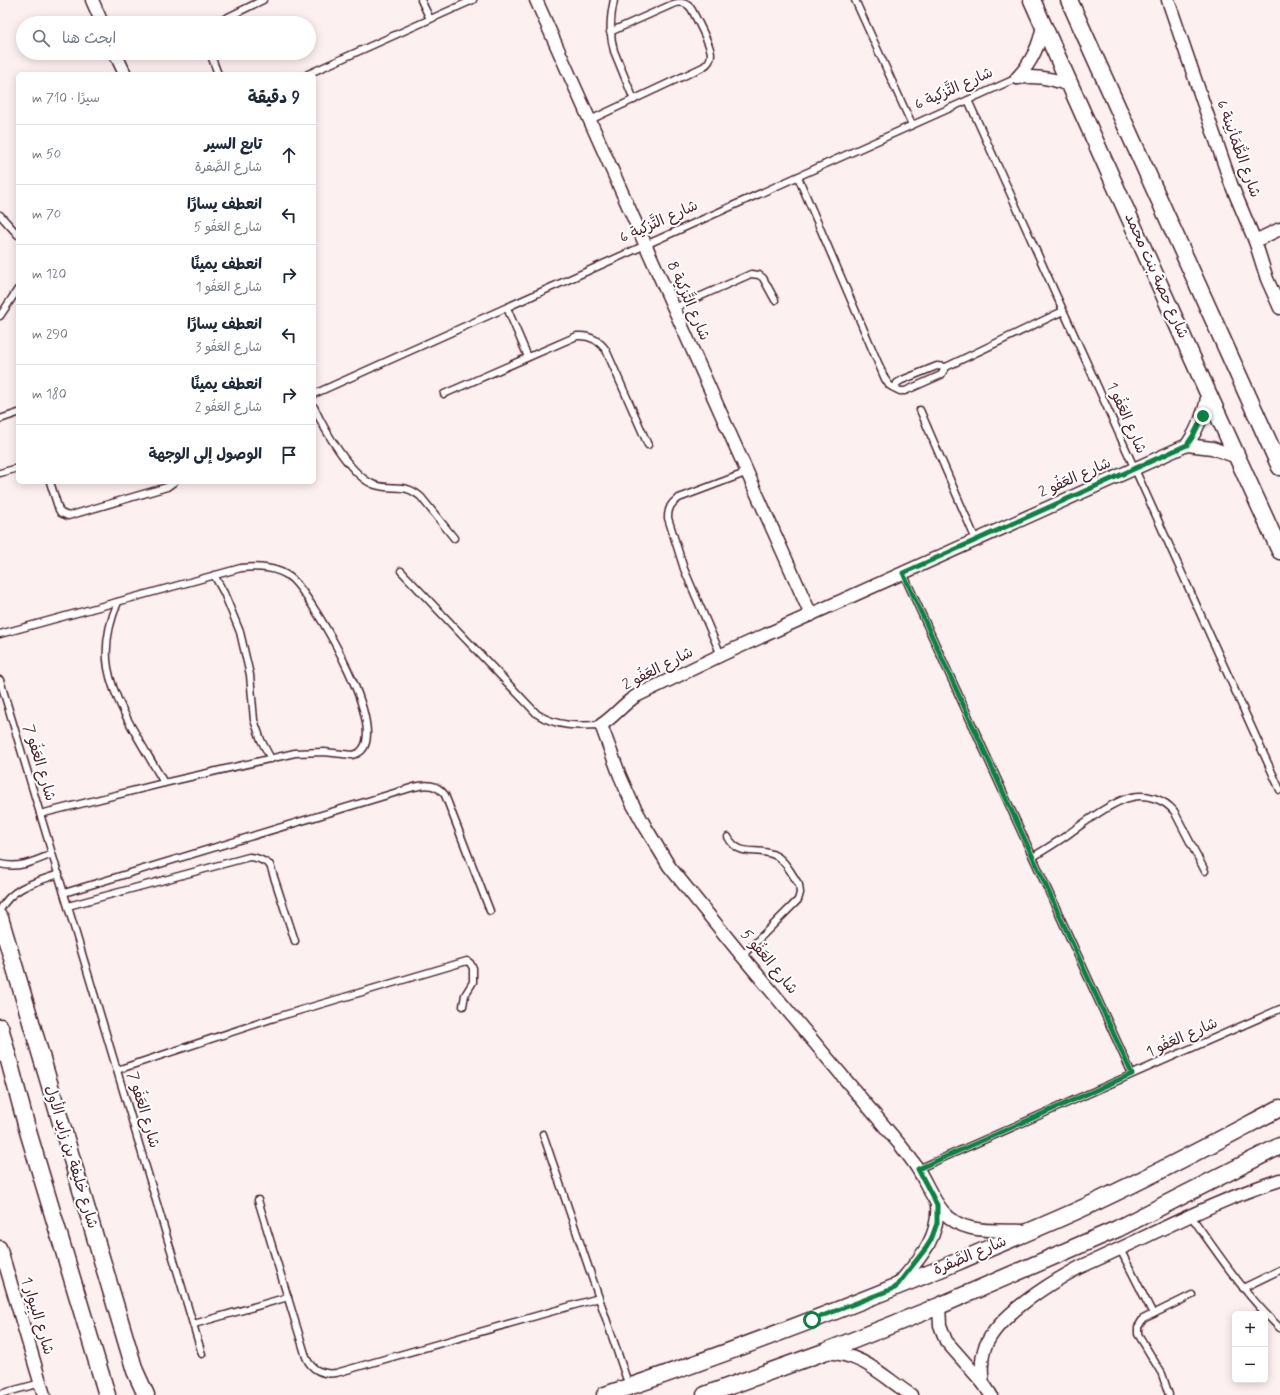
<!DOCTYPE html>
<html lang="ar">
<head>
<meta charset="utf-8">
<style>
	body { margin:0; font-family:Mynerve,"Playpen Sans Arabic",sans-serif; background:#f6f6f7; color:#1f2937; direction:rtl }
	.controls { position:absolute; right:12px; bottom:12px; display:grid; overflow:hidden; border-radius:6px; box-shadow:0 2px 10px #0003 }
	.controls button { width:36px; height:36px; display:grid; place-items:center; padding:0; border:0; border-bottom:1px solid #e0e1e3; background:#fff; color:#1f2937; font:20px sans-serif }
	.stop { position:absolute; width:12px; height:12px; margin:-9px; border:3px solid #0b8043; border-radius:50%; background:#fff }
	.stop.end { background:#0b8043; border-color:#fff; box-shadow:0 1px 4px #0008 }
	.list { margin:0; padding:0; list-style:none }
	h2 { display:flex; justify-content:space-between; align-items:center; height:52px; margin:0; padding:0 16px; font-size:17px }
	h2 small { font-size:13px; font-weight:400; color:#747a83 }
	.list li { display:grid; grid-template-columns:26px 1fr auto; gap:12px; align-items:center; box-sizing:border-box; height:60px; padding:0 16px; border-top:1px solid #e0e1e3 }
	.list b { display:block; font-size:15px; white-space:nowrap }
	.list p { margin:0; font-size:13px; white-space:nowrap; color:#747a83 }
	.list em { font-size:13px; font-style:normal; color:#747a83 }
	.icon { flex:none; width:22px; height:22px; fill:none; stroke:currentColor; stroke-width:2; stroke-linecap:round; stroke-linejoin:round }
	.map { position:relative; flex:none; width:1280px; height:1395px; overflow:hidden; direction:ltr }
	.search { position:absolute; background:#fff; box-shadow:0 2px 10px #0003; left:16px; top:16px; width:300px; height:44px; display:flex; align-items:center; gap:10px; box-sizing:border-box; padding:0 14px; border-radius:22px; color:#747a83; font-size:15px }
	.panel { position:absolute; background:#fff; box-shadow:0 2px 10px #0003; left:16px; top:72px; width:300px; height:412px; border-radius:6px; direction:rtl }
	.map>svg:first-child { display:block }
</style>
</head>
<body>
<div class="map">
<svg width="1280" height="1395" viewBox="0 0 1280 1395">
	<rect width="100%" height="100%" fill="#fcf0f0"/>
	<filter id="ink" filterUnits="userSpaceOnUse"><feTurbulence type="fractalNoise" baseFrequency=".025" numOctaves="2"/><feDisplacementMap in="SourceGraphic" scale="8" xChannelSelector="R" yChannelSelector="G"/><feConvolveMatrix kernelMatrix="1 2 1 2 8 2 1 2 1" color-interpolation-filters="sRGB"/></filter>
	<g filter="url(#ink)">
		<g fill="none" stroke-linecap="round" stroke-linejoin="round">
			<defs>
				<g id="lane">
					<path d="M421,0L430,19"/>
					<path d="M614,0C610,18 609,33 614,51L634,100"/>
					<path d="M855,0L912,125"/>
					<path d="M217,23L222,20L263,0"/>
					<path d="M210,53L218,74"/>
					<path d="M308,74L473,0"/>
					<path d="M968,100L1280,790"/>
					<path d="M590,120L703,67C708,64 711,60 711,54C711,45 697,20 692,10C688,3 681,1 673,4L610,32"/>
					<path d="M798,177L885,379L889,385L892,387L900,391H905L941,375L946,367L1063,311"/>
					<path d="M0,215L18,235"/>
					<path d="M507,308L528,357"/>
					<path d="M674,308L751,274L759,275L763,278L775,300"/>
					<path d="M0,316L18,289"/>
					<path d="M895,388L897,383L902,380L937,366L946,367"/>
					<path d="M314,394L1017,78"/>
					<path d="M444,394L577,336C590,335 599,340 606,350L648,445"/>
					<path d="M314,407C324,429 351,477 375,485C394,491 404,482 421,497L454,538"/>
					<path d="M920,410L976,540"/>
					<path d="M0,419L18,413"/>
					<path d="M0,473L18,468"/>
					<path d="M50,482L59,510L61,513L68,516L167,487L174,482"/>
					<path d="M401,571L537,714C557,727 578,726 601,725"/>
					<path d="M903,573L1132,1074"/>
					<path d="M214,575L224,593L240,632L250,675L254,720L261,740L271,759"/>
					<path d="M118,602C109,623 104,644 108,668C114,704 146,750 164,783"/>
					<path d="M0,634L241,568C257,566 278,567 291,578C312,596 402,747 352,755L324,752L295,753L164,783L40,814"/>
					<path d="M721,655L684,569L668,518C668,508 671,503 679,498L748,472"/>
					<path d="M0,680L202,1354"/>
					<path d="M728,837C740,860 760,845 778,857C787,863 793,876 799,885L800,893L798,900L742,956"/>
					<path d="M1033,857C1044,850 1056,843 1067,835C1084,823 1112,801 1132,797C1147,794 1164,799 1174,811L1205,871"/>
					<path d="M0,864C19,869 35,861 52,854"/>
					<path d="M64,893L414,787C427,784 437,784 445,795L490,911"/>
					<path d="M68,906L249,857C257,857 263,860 270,865L295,941"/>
					<path d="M0,910C12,887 36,882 59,874"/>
					<path d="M117,1070L274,1018L467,961L470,963L473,968V982L465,995L463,1006"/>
					<path d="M543,1134L629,1386"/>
					<path d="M918,1169L1280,1009"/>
					<path d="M258,1200L306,1357C311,1370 323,1375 336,1373L599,1298"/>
					<path d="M1191,1216C1219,1255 1245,1295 1280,1328"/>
					<path d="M1120,1249L1153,1314"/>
					<path d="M1243,1288L1280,1270"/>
					<path d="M194,1324L288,1297"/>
					<path d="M0,1394L41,1383"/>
					<path d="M1169,1395L1162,1374L1138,1334V1327L1143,1319L1192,1295"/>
				</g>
				<g id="street">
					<path d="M92,0L102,23"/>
					<path d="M536,0L811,615"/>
					<path d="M1168,0L1231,184L1255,241L1267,279L1280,308"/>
					<path d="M115,53L125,74"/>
					<path d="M1017,78C1032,62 1040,45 1043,24"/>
					<path d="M1017,78C1037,75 1054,78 1072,87"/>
					<path d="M1255,241L1280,229"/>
					<path d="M1187,445C1198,429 1205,413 1208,393"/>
					<path d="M1026,1231C1008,1230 988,1232 971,1228C940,1221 933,1195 919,1171C914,1162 907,1154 901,1146L742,956L669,866L646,828L632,803L620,776L601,725C614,717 623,704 636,696L721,655L1187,445L1212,448L1237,457"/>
					<path d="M0,1247L44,1395"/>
					<path d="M896,1287C916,1262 940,1240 937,1205"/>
					<path d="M939,1306L940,1325L946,1341L983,1383L991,1395"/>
					<path d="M825,1352C864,1354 881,1375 911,1395"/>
					<path d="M983,1383C981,1371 981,1359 985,1347C998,1315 1050,1283 1080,1267C1146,1238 1211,1202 1280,1180"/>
				</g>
				<g id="secondary">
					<path d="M1032,0L1208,393L1280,551"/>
					<path d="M1069,0L1280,467"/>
					<path d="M0,918L135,1371L146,1395"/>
					<path d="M0,1027L27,1128L107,1395"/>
					<path d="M605,1395C724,1355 841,1310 957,1262C1005,1241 1055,1222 1102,1199C1162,1171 1221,1139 1280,1108"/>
					<path d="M705,1395L824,1352L939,1306L1117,1229L1280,1146"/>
				</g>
			</defs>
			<use href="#lane" stroke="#4a1f2b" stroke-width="9"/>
			<use href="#street" stroke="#4a1f2b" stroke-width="15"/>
			<use href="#secondary" stroke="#4a1f2b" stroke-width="19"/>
			<use href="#lane" stroke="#fff" stroke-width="6"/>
			<use href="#street" stroke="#fff" stroke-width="12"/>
			<use href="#secondary" stroke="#fff" stroke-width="16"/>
		</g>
	</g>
	<g fill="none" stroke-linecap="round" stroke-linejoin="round" filter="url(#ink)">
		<path stroke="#0b8043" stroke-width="5" d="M812,1320L895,1288L926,1248L931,1240L937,1223V1205L918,1169L1132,1074L903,573L1187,445L1193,436L1203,416"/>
	</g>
	<g text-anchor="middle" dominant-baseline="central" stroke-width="4" stroke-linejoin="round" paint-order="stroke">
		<g font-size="15" fill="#4a1f2b" stroke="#fff">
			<text transform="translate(954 89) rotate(-24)">شارع التَّزكية 6</text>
			<text transform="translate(1238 149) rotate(70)">شارع الطُّمَأنِينة 6</text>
			<text transform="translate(659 222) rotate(-24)">شارع التَّزكية 6</text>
			<text transform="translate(1156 276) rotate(66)">شارع حصة بنت محمد</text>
			<text transform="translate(688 301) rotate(66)">شارع التَّزكية 8</text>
			<text transform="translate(1126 418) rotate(66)">شارع العَفُو 1</text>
			<text transform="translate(1075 478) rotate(-24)">شارع العَفُو 2</text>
			<text transform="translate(658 669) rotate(-27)">شارع العَفُو 2</text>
			<text transform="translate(39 763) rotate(73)">شارع العَفُو 7</text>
			<text transform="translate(769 962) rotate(50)">شارع العَفُو 5</text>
			<text transform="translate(1182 1038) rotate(-24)">شارع العَفُو 1</text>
			<text transform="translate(143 1110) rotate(73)">شارع العَفُو 7</text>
			<text transform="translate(71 1157) rotate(73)">شارع خليفة بن زايد الأول</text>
			<text transform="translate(970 1256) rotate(-23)">شارع الصَّفرة</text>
			<text transform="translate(37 1316) rotate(73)">شارع البِيوار 1</text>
		</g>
	</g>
</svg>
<div class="controls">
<button>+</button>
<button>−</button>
</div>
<div class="stop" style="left:812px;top:1320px"></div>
<div class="stop end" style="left:1203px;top:416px"></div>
<div class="search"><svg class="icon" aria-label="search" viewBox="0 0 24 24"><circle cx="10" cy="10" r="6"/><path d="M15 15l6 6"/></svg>ابحث هنا</div>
<section class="panel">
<h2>9 دقيقة<small>سيرًا · 710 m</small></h2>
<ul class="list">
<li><svg class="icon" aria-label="ahead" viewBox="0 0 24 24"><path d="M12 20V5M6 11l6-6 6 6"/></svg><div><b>تابع السير</b><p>شارع الصَّفرة</p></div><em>50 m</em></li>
<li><svg class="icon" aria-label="left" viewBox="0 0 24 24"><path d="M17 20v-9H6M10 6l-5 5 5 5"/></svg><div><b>انعطف يسارًا</b><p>شارع العَفُو 5</p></div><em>70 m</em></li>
<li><svg class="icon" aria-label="right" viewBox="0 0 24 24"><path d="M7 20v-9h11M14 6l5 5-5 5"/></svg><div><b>انعطف يمينًا</b><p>شارع العَفُو 1</p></div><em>120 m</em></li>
<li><svg class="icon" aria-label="left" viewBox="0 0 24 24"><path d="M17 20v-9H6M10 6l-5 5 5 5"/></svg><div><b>انعطف يسارًا</b><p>شارع العَفُو 3</p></div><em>290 m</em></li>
<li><svg class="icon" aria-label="right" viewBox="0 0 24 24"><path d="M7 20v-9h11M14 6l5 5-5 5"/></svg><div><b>انعطف يمينًا</b><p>شارع العَفُو 2</p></div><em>180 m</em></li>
<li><svg class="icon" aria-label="arrive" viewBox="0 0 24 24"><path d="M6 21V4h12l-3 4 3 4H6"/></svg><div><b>الوصول إلى الوجهة</b></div></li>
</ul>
</section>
</div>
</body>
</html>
